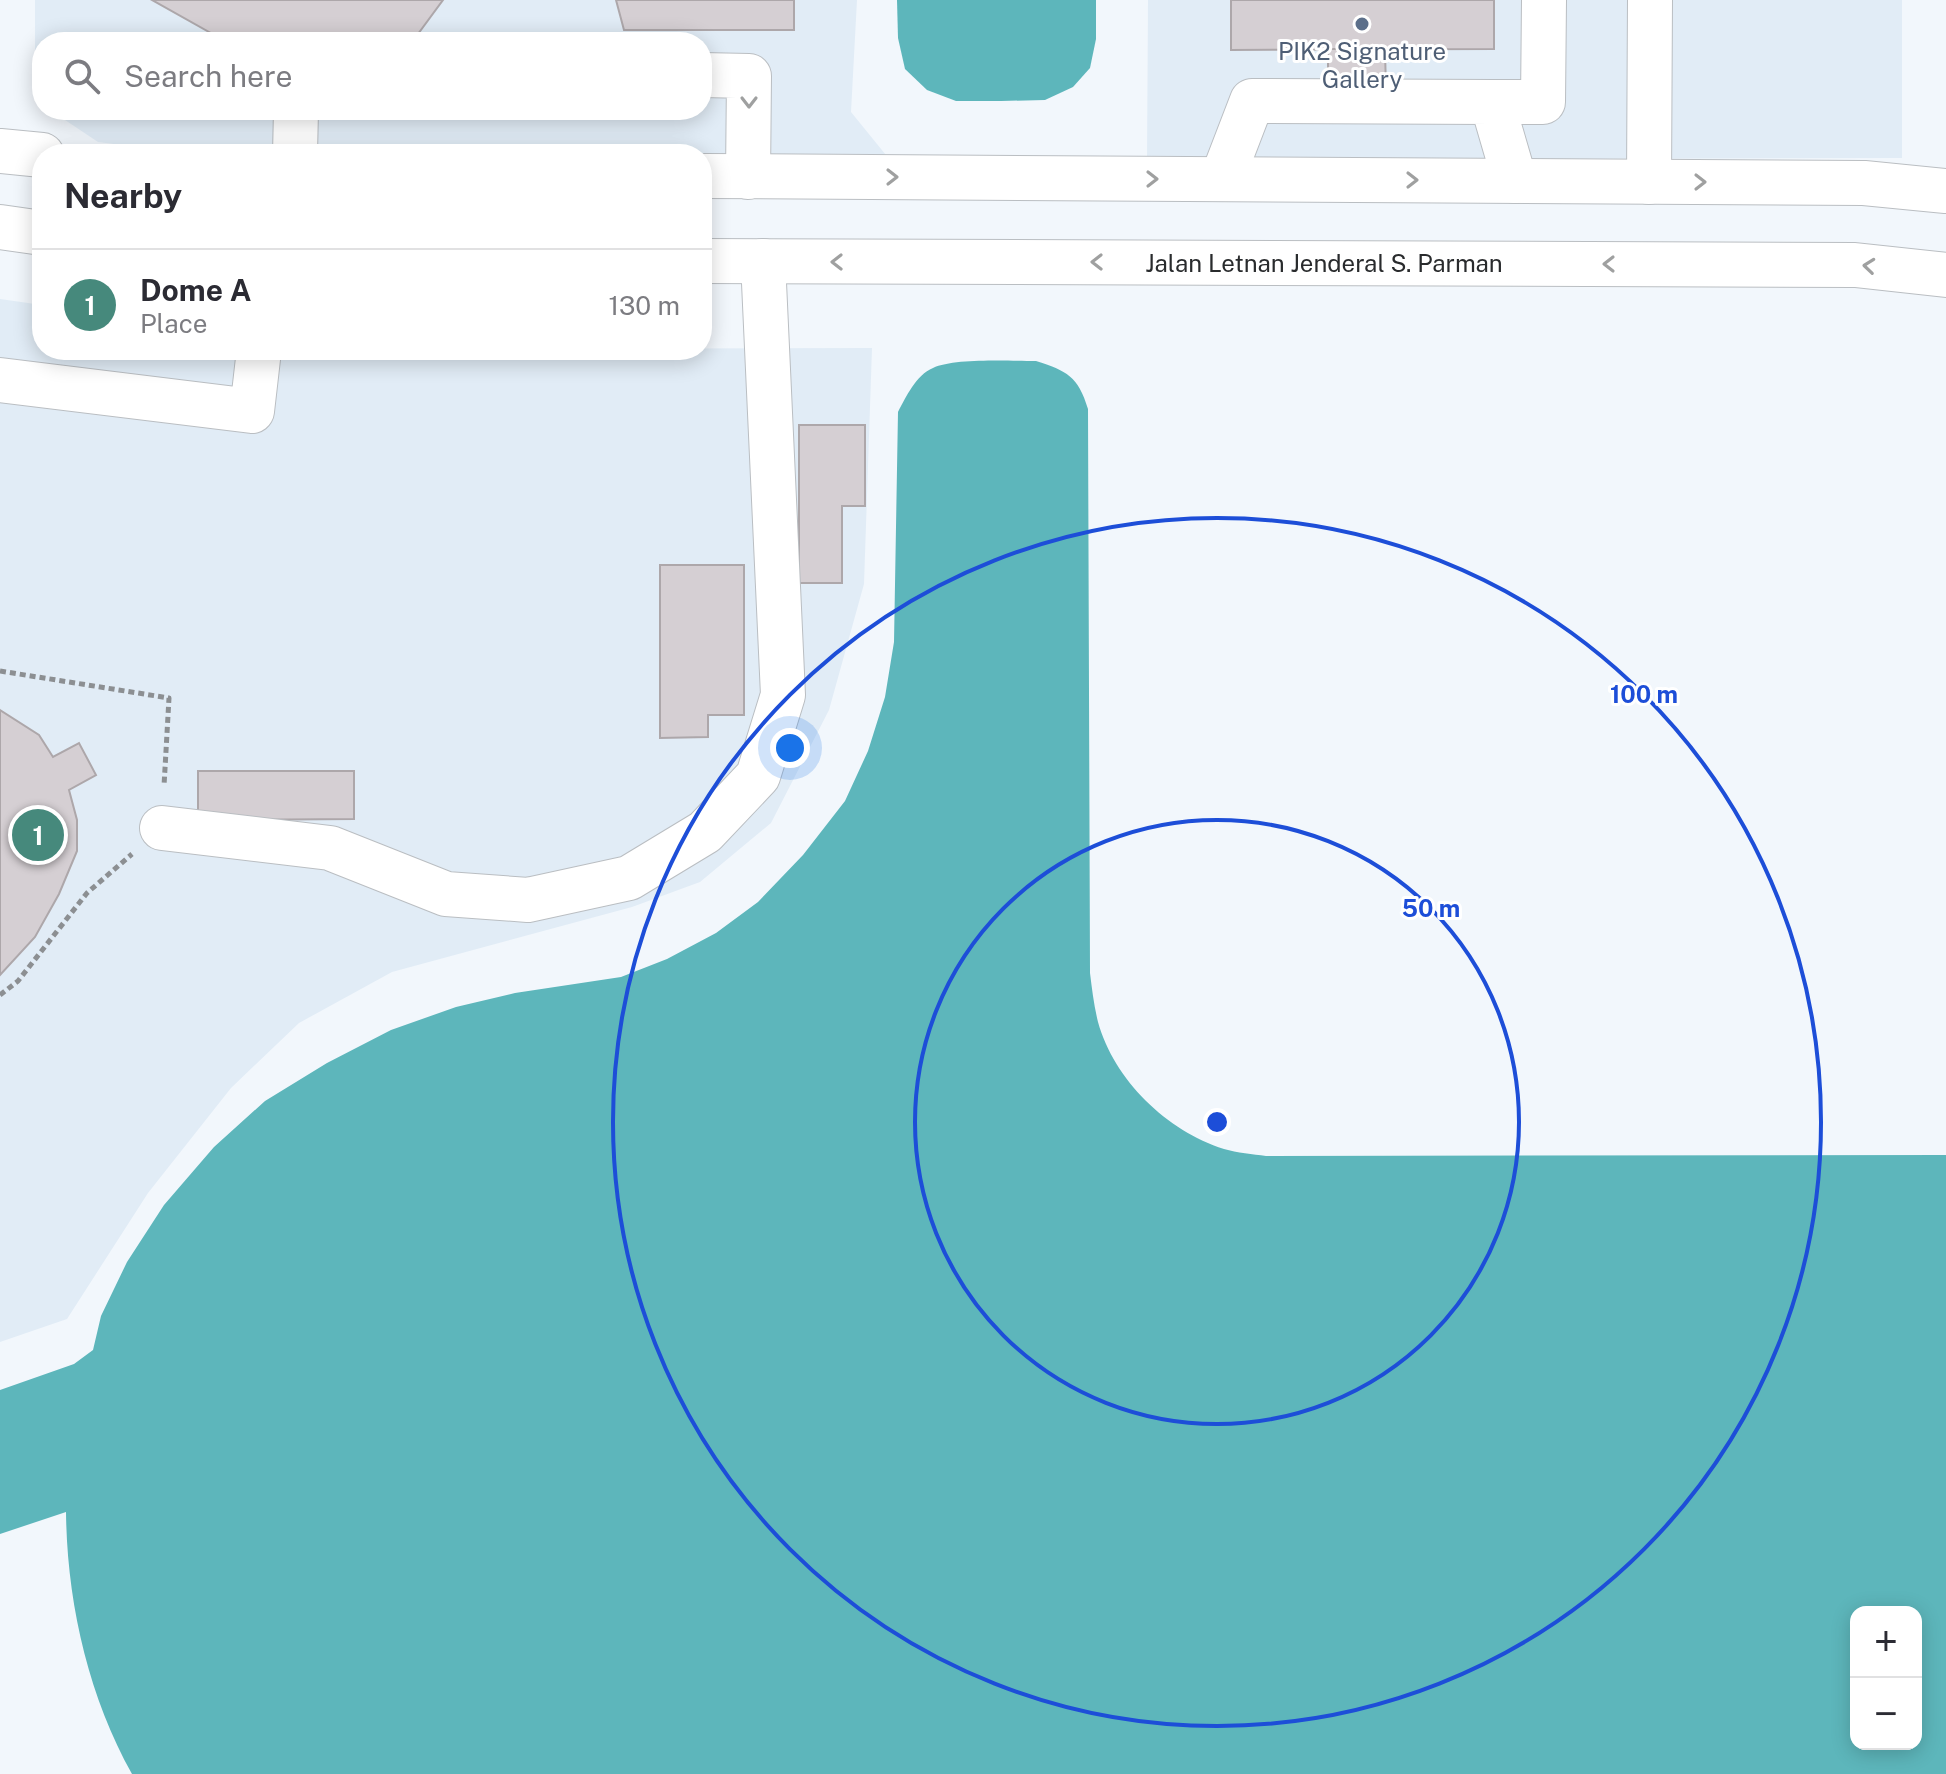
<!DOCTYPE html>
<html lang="en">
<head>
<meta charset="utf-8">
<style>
	body { margin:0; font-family:"Public Sans",sans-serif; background:#f7f7f7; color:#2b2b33 }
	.controls { position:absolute; right:24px; bottom:24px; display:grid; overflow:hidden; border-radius:16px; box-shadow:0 4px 20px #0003 }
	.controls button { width:72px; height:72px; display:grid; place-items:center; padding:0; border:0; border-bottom:2px solid #e1e1e2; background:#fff; color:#2b2b33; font:40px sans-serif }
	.you { position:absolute; left:790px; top:748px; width:28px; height:28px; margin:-20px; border:6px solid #fff; border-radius:50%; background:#1a73e8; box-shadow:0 0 0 12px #1a73e833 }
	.badge { display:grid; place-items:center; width:52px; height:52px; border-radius:50%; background:#46897c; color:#fff; font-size:26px; font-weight:700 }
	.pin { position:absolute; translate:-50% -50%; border:4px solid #fff; box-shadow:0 2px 8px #0006 }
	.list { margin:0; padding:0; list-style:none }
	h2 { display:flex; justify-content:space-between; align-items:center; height:104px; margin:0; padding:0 32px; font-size:34px }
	h2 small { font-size:26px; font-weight:400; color:#7c7c81 }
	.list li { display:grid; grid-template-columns:52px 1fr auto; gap:24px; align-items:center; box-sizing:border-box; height:112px; padding:0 32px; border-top:2px solid #e1e1e2 }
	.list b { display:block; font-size:30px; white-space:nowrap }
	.list p { margin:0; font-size:26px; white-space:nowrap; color:#7c7c81 }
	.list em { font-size:26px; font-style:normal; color:#7c7c81 }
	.icon { flex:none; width:44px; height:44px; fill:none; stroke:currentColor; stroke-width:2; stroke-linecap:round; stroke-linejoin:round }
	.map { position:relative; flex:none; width:1946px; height:1774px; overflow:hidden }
	.search { position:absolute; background:#fff; box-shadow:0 4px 20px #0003; left:32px; top:32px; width:680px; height:88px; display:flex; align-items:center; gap:20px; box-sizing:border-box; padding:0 28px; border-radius:32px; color:#7c7c81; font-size:30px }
	.panel { position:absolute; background:#fff; box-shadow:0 4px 20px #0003; left:32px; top:144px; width:680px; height:216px; border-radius:32px }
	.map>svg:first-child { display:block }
</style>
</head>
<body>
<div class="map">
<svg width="1946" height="1774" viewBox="0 0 1946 1774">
	<rect width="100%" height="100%" fill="#f2f7fc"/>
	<g fill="#e1ecf6">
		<path d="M35,0H857L851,112L890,160L702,158V154L184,153L98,142L59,116L56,110H702V42H42V84L35,72Z"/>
		<path d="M1148,0H1902V158L1147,160Z"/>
		<path d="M0,299L42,305V350L872,348L864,584L829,710L771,823L700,882L632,907L392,972L299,1023L231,1088L148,1193L67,1319L0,1342Z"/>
	</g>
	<g fill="#5db6bb" fill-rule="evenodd">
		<path d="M897,0H1096V39L1090,68L1073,87L1045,100L1001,101H956L927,90L905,69L898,38Z"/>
		<path d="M1036,361C1067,371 1078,376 1088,409L1090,973C1092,989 1094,1006 1098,1022C1114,1080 1167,1131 1224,1149C1237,1153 1253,1154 1266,1156L1946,1155V1774H132C88,1695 67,1602 66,1512L0,1534V1390L74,1364L93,1350L101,1316L127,1262L164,1205L214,1147L265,1101L327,1063L391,1030L456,1007L515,993L621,977L667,959L716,933L758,902L803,855L845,801L868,751L885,697L894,642L898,412C906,397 916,375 933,368C954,358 1010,361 1036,361ZM1856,1612H1916V1744H1856Z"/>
	</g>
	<g fill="#d5cfd3" stroke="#ada7aa" stroke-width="2">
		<path d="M152,0H443L415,38L218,37Z"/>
		<path d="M616,0H794V30H624Z"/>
		<path d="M1231,0H1494V49L1231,50Z"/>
		<path d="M1328,49H1385L1386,91H1328Z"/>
		<path d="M799,425H865V506H842V583H799Z"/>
		<path d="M660,565H744V715H708V737L660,738Z"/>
		<path d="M0,710L39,735L53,757L79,743L96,775L69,790L77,820V851L59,894L35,937L0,975Z"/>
		<path d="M198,771H354V819L198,820Z"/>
	</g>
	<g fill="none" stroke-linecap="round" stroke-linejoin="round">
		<defs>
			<g id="minor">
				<path d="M702,75L749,76L748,177"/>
				<path d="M1492,102H1543L1544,0"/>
				<path d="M0,151L42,155"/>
				<path d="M295,154L296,110"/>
				<path d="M702,176L1864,183L1946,191"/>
				<path d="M1222,179L1252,101L1492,102L1515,181"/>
				<path d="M1649,182L1650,0"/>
				<path d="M0,227L42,233"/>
				<path d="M702,261L1855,265L1946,275"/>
				<path d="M0,380L252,411L259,350"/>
				<path d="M162,828L330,848L446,894L528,900L629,878L705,832L758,776L783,695L763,261"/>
			</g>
		</defs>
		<use href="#minor" stroke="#babec2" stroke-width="46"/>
		<g stroke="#8c8f92" stroke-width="5" stroke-dasharray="6 4" stroke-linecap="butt">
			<path d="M0,671L169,698L164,786"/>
			<path d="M0,995L18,981L87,893L132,854"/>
		</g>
		<use href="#minor" stroke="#fff" stroke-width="44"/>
	</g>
	<defs><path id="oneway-chevron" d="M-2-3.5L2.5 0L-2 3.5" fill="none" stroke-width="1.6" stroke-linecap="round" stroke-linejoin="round" transform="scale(2)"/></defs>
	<g stroke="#9fa0a0">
		<use href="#oneway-chevron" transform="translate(749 102) rotate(90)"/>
		<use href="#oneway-chevron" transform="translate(892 177)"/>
		<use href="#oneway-chevron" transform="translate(1152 179)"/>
		<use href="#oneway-chevron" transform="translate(1412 180)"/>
		<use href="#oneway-chevron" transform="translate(1700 182)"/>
		<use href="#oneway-chevron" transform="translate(837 262) rotate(-180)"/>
		<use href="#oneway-chevron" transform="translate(1097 262) rotate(-180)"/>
		<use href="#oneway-chevron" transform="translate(1609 264) rotate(-180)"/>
		<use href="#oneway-chevron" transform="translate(1869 266) rotate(-174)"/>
	</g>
	<g fill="none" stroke="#1d4ed8" stroke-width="4">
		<circle cx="1217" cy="1122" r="302"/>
		<circle cx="1217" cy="1122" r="604"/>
	</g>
	<circle fill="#5c6f8a" stroke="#fff" stroke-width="3" cx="1362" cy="24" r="8"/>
	<g text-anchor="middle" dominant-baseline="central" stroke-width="6" stroke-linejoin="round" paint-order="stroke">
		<g font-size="24" fill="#4e5e75" stroke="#fff">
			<text x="1362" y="51">PIK2 Signature<tspan x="1362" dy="28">Gallery</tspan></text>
		</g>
		<g font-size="24" fill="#292b2d" stroke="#fff">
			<text x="1324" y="263">Jalan Letnan Jenderal S. Parman</text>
		</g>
	</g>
	<circle cx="1217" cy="1122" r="12" fill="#1d4ed8" stroke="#fff" stroke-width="4"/>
	<g font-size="24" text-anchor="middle" font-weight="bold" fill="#1d4ed8" stroke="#fff" stroke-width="6" stroke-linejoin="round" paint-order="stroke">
		<text x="1644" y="703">100 m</text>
		<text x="1431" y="917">50 m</text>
	</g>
</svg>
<div class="controls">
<button>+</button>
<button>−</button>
</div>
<div class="you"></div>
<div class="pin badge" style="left:38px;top:835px">1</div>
<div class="search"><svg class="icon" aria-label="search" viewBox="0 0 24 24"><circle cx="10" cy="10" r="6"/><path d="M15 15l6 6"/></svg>Search here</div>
<section class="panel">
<h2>Nearby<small></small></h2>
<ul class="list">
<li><span class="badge">1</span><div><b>Dome A</b><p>Place</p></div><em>130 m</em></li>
</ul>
</section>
</div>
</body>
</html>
